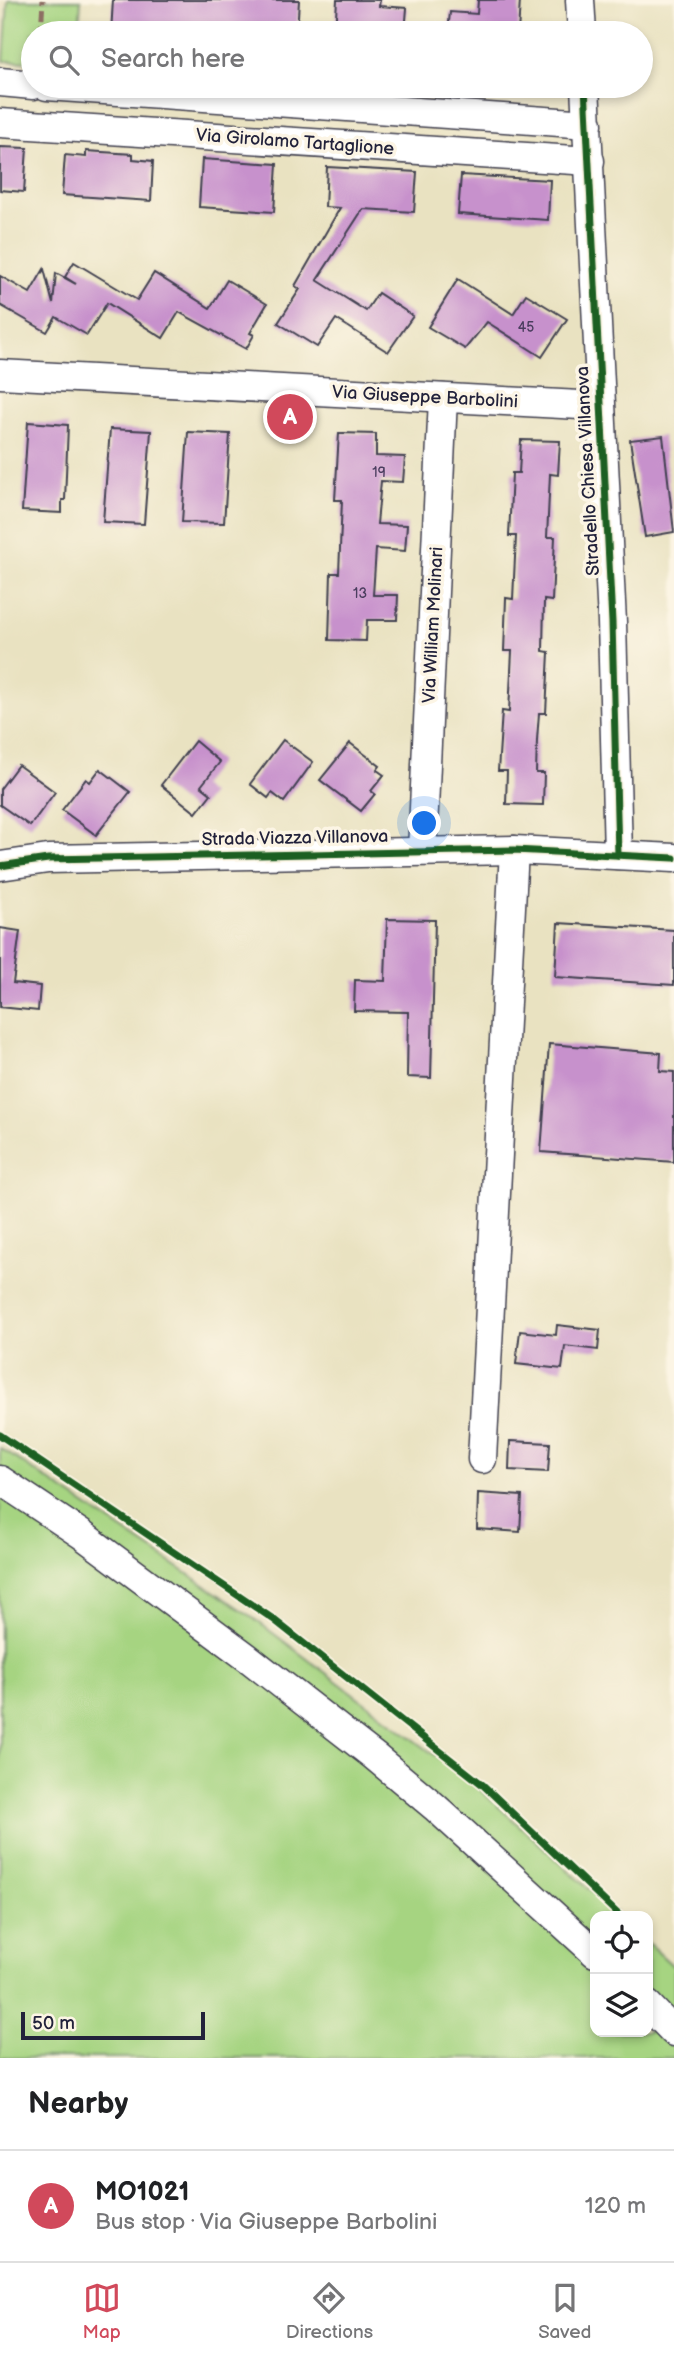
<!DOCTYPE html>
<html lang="en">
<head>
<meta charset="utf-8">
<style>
	body { margin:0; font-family:"Balsamiq Sans",sans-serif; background:#f6f6f6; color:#202124 }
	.controls { position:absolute; right:21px; bottom:21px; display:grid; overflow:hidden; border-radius:14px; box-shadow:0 4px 10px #0003 }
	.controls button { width:63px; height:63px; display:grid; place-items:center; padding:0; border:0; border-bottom:2px solid #e0e0e0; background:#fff; color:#202124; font:35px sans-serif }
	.scale { position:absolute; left:21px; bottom:18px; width:184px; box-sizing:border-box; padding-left:7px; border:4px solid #22223b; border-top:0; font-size:19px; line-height:24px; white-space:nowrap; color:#22223b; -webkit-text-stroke:5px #fcf5e5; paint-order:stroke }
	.you { position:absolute; left:425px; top:824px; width:24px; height:24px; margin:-18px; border:5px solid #fff; border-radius:50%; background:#1a73e8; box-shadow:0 0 0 10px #1a73e833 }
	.badge { display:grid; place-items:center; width:46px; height:46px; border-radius:50%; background:#d1495b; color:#fff; font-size:23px; font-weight:700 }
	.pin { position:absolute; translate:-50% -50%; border:4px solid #fff; box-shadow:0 2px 7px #0006 }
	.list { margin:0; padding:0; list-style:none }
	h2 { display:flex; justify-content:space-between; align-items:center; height:91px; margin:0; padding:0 28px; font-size:30px }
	h2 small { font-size:23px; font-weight:400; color:#757577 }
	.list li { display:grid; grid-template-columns:46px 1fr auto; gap:21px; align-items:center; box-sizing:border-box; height:112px; padding:0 28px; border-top:2px solid #e0e0e0 }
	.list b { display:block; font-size:26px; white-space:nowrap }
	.list p { margin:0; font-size:23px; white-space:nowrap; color:#757577 }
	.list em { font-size:23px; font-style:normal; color:#757577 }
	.icon { flex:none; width:38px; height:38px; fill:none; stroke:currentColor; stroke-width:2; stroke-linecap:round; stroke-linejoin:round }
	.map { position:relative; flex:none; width:674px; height:2058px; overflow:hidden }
	.search { position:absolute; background:#fff; box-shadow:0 4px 10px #0003; left:21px; right:21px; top:21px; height:77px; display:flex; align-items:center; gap:18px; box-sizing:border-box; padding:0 24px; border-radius:38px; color:#757577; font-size:26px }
	.sheet { height:203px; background:#fff }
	nav { display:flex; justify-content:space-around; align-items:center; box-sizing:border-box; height:98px; border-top:2px solid #e0e0e0; background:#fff; font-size:19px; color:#757577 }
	nav a { display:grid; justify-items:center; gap:4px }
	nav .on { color:#d1495b }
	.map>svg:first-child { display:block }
</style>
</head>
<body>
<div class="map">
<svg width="674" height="2058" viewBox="0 0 674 2058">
	<rect width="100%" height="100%" fill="#fcf5e5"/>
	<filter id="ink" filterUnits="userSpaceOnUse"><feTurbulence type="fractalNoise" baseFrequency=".0143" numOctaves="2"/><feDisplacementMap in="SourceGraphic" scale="14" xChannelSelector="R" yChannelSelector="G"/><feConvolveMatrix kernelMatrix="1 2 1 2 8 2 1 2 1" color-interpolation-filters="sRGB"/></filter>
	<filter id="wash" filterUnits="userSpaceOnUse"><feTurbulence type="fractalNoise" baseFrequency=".00686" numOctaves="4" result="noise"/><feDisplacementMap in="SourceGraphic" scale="28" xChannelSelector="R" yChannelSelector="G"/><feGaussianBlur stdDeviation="1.57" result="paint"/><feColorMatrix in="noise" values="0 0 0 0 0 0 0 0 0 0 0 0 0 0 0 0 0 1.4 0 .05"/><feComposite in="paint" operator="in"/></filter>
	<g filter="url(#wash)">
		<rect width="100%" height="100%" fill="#e9e2c1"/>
		<g fill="#a6d481" stroke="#647b5e" stroke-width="2">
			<path d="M8,0H81L79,33H33V62L4,61Z"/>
			<path d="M0,1448L249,1615L477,1787L619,1916H595V2032H648V1943L674,1967V2058H0Z"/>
		</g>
		<g id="blocks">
			<g fill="#c791cc">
				<path d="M113,0H299L297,33H111Z"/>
				<path d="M337,0H380L379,6L407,8L405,33H335Z"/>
				<path d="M478,0H520L518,33H448L450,12L477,14Z"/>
				<path d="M0,147L27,148L24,192L0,190Z"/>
				<path d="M86,151L133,154V159L153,161L151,201L62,195L65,155L86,157Z"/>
				<path d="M202,159L277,164L274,212L199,207Z"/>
				<path d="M327,167L417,172L414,212L363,209L317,280L366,311L378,293L413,316L388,352L336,319L317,347L278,323L300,289L295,286L340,208L325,207Z"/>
				<path d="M461,175L550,180L548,220L458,214Z"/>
				<path d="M74,262L137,300L154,273L210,308L227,280L267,304L250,333L254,335L246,349L179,312L163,338L107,303L87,335L56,317L47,332L0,305V276L30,293L44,269L53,304L56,273L76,284L65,277Z"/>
				<path d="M458,279L513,314L526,294L567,319L542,357L487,322L465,349L428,327Z"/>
				<path d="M28,422L68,425L65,500H62V513L22,511Z"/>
				<path d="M110,429L151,431L144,524L103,522Z"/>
				<path d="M188,432L230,434L224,523L182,522Z"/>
				<path d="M339,433L376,434V456L405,457L403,482L381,481L377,524L407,525L405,551L376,549L373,595H398L397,620H367L366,641L329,640L331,573H339L342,500H335Z"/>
				<path d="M663,436L674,532L645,537L630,440Z"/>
				<path d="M521,440L560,441L558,475L550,474L547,537H555L552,601L544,600L543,651L549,652L546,713H539L537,740L536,773H544L543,805L506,804L507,771H498L502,711L509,712L512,651H504L505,625L506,598L513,599L516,536H509L512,473H519Z"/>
				<path d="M283,740L313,762L284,802L272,793L268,798L250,784Z"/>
				<path d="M195,741L220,762L201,786L211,794L196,813L161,785Z"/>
				<path d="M350,743L380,766L377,770L384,775L371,791L375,794L361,811L320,780Z"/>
				<path d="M18,765L55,792L30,826L0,805V789Z"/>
				<path d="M100,769L130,792L96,835L62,810L86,779L90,782Z"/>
				<path d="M387,919L435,920L431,1078L407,1077L408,1012L354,1011L355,980L385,981Z"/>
				<path d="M558,923L674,930V985L555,977Z"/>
				<path d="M0,928L20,931L13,983L40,986L38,1011L0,1007Z"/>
				<path d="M549,1044L661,1053L660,1071L674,1072V1162L541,1152Z"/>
				<path d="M557,1325L600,1330L598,1350L565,1346L562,1369L516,1364L520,1331L556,1335Z"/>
				<path d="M510,1441L550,1443L548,1472L509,1470Z"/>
				<path d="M478,1493L522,1496L520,1532L477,1529Z"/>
			</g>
		</g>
	</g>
	<g filter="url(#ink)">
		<use href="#blocks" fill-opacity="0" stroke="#403f4f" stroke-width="2"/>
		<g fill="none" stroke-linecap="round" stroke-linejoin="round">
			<defs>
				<g id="minor">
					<path d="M580,0L582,33"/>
					<path d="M0,82L33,85"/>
					<path d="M47,86L588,124"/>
					<path d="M585,86L612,622L618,855"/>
					<path d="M0,123L590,161"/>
					<path d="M0,374L599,406"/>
					<path d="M422,851L443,398"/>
					<path d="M0,866L48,859L514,850L674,858"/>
					<path d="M482,1459L514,850"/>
					<path d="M0,1480L81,1534L248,1658L374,1756L435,1807L595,1953"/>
					<path d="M648,2005L674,2032"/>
				</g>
			</defs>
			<use href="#minor" stroke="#403f4f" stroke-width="31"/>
			<use href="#minor" stroke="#fff" stroke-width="28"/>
			<path stroke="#8d6e63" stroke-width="5" stroke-dasharray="10 5" stroke-linecap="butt" d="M41,33L43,0"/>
			<defs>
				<g id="cycleway">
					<path d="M585,86L612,622L618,855"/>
					<path d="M0,866L48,859L514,850L674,858"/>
					<path d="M0,1435L273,1619L483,1785L620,1916"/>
				</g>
			</defs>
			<use href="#cycleway" stroke="#fcf5e5" stroke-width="11"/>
			<use href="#cycleway" stroke="#1b5e20" stroke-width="7"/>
		</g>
	</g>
	<g text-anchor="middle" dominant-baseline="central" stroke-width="7" stroke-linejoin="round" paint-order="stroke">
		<g font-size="14" fill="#4b3e5f">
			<text x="526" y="327">45</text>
			<text x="379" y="472">19</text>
			<text x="360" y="593">13</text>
		</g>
		<g font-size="18" fill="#22223b" stroke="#fcf5e5">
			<text transform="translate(295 142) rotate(4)">Via Girolamo Tartaglione</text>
			<text transform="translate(425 397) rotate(3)">Via Giuseppe Barbolini</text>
			<text transform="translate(588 471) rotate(-93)">Stradello Chiesa Villanova</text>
			<text transform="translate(433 625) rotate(-87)">Via William Molinari</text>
			<text transform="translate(295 838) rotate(-1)">Strada Viazza Villanova</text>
		</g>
	</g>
</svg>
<div class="controls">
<button><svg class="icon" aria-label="locate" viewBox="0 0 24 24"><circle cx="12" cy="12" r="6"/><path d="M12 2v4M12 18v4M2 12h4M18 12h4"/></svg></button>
<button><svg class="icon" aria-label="layers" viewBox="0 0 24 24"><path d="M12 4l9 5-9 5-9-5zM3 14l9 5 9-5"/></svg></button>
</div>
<div class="scale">50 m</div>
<div class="you"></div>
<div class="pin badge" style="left:290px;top:417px">A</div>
<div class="search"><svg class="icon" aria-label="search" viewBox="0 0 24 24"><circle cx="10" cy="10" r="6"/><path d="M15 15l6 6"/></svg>Search here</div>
</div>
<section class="sheet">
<h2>Nearby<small></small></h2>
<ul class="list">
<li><span class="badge">A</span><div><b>MO1021</b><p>Bus stop · Via Giuseppe Barbolini</p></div><em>120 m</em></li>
</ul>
</section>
<nav>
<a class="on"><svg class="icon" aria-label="map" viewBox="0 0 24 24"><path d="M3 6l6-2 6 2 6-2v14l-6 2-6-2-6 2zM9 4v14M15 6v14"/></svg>Map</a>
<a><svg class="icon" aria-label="directions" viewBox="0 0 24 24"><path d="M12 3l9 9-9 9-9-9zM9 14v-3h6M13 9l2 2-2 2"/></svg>Directions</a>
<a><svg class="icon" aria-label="saved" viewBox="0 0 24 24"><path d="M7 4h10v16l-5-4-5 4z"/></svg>Saved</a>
</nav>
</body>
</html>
